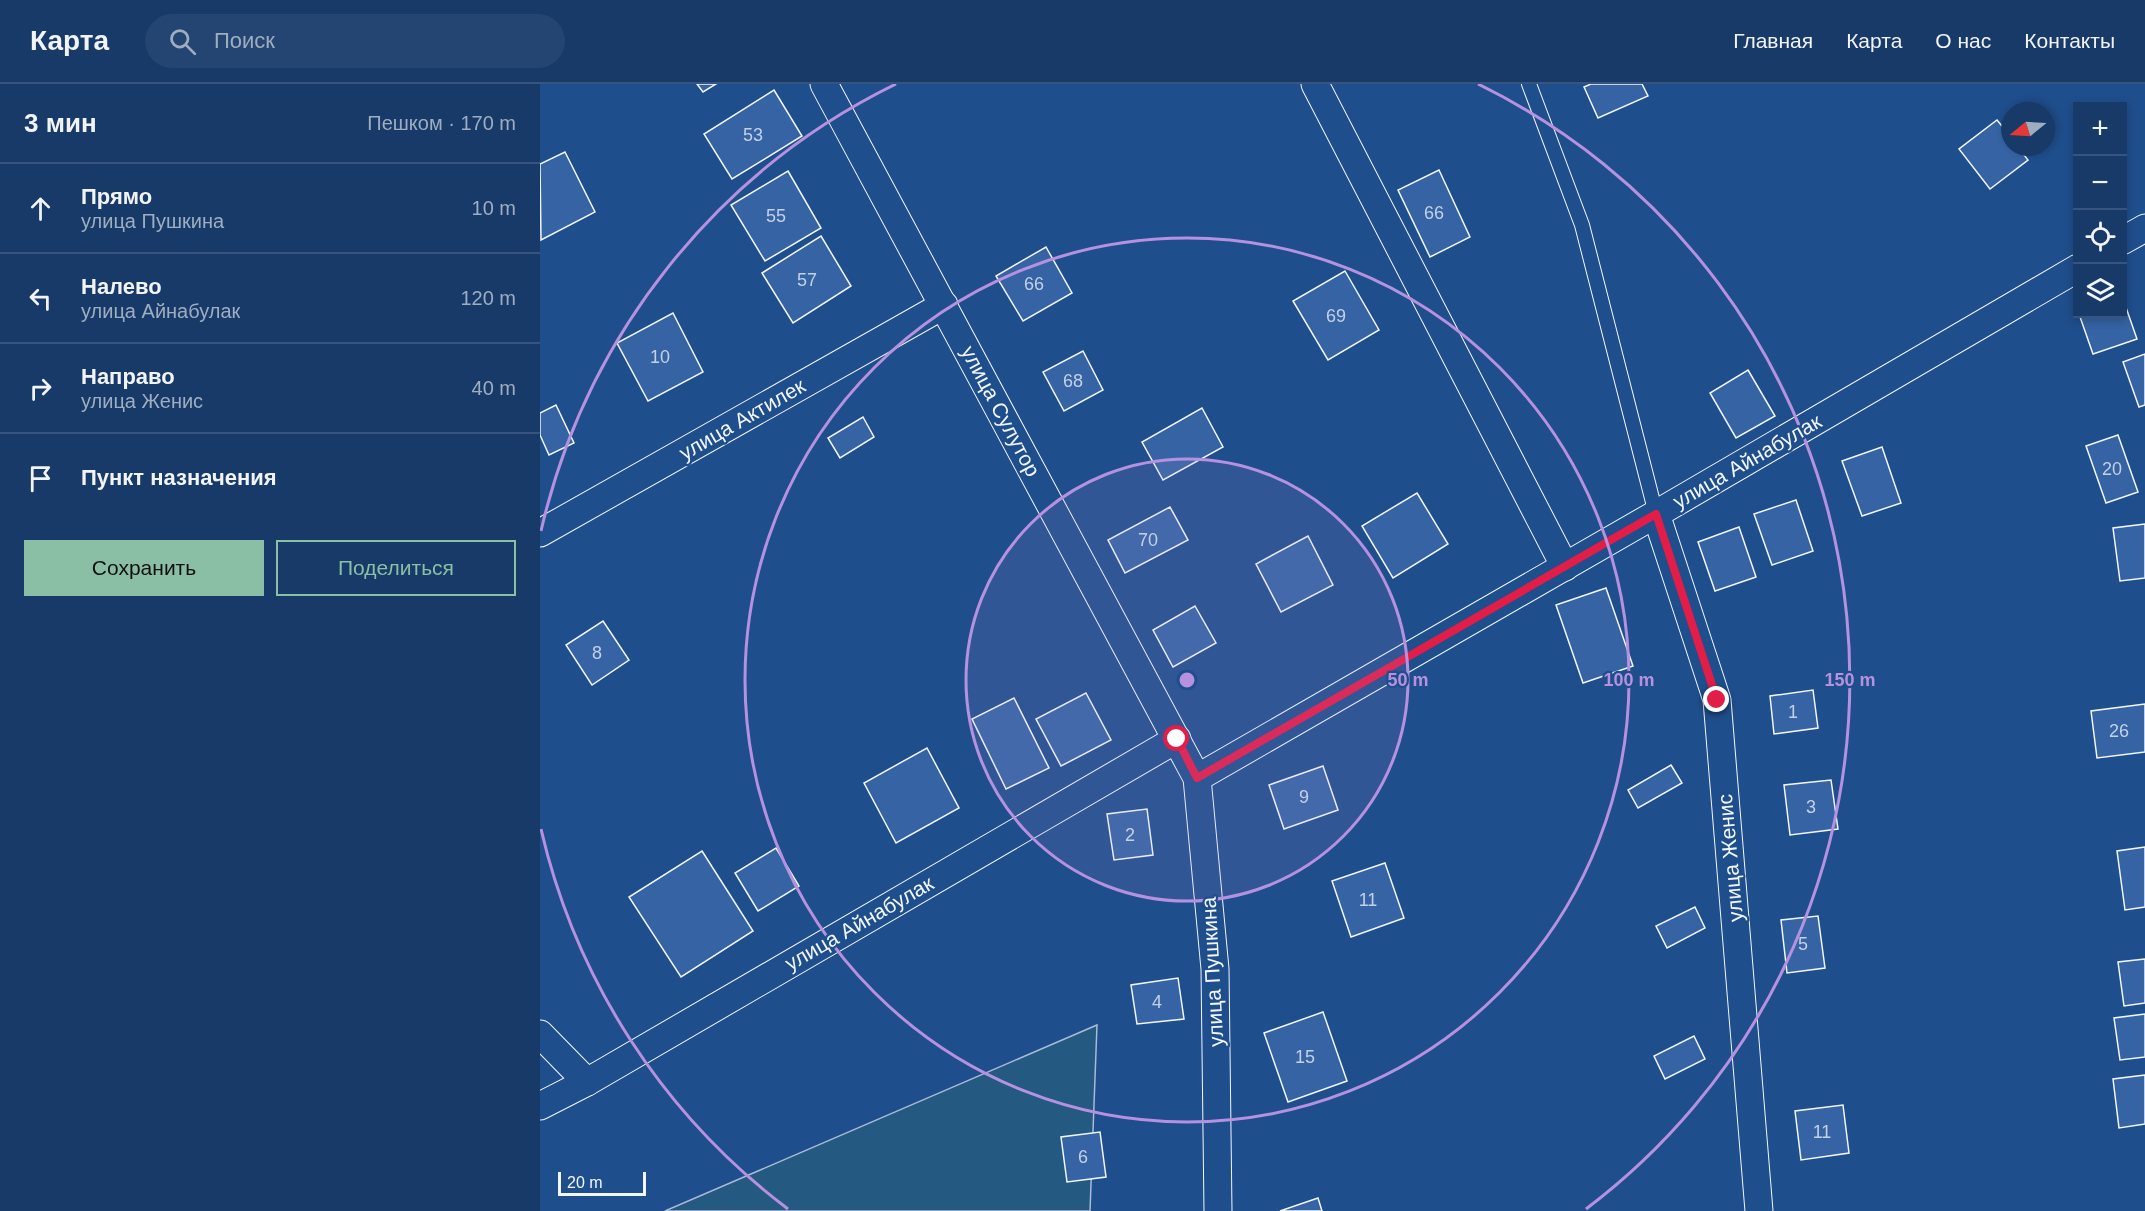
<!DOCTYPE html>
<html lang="ru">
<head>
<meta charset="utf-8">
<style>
	body { margin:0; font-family:Arial,sans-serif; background:#244571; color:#f1f3f6 }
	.controls { position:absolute; right:18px; top:18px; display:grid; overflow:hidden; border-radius:0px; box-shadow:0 3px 9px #0003 }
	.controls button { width:54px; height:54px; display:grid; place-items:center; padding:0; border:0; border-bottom:2px solid #36547d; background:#173a69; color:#f1f3f6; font:30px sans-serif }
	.compass { position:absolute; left:1461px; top:18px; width:54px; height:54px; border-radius:50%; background:#173a69; box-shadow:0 3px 9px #0003; rotate:252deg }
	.scale { position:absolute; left:18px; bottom:15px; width:88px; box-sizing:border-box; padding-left:6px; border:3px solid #f2f6ff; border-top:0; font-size:16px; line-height:21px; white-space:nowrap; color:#f2f6ff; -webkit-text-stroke:4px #1f4e8c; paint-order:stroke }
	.stop { position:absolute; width:18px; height:18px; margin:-14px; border:4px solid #e11d48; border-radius:50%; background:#fff }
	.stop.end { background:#e11d48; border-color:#fff; box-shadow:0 2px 6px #0008 }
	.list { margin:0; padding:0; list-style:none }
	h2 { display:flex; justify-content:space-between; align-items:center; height:78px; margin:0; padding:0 24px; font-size:26px }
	h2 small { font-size:20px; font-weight:400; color:#9eadc0 }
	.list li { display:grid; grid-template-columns:39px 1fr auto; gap:18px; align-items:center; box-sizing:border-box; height:90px; padding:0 24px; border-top:2px solid #36547d }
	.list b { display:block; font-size:22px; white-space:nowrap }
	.list p { margin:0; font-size:20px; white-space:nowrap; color:#9eadc0 }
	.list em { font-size:20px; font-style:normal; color:#9eadc0 }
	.actions { display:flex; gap:12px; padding:18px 24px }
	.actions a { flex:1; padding:14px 0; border:2px solid #8abfa5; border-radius:0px; text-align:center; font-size:21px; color:#8abfa5 }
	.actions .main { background:#8abfa5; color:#111 }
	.icon { flex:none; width:33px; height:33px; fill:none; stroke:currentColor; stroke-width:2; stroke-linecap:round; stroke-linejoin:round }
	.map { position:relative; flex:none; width:1605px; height:1127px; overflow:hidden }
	header { display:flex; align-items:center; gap:36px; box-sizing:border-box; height:84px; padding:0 30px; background:#173a69; border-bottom:2px solid #36547d }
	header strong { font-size:28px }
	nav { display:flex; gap:33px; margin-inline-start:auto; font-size:21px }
	.search { width:420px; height:54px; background:#244571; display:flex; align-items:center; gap:15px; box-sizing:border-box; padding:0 21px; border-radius:33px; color:#9eadc0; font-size:22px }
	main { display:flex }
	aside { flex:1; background:#173a69 }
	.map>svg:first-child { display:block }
</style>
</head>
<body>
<header>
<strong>Карта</strong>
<div class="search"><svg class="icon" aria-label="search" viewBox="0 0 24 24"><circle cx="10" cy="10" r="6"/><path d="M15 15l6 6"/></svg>Поиск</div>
<nav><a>Главная</a><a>Карта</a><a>О нас</a><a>Контакты</a></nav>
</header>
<main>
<aside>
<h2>3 мин<small>Пешком · 170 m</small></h2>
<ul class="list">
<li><svg class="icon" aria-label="ahead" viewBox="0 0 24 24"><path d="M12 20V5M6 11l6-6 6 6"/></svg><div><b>Прямо</b><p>улица Пушкина</p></div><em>10 m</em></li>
<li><svg class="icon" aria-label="left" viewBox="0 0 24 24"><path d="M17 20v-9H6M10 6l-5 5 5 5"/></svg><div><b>Налево</b><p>улица Айнабулак</p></div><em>120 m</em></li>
<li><svg class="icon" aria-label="right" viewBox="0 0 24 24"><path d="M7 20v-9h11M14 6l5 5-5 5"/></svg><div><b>Направо</b><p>улица Женис</p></div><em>40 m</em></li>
<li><svg class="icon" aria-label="arrive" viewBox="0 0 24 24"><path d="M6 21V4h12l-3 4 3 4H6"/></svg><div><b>Пункт назначения</b></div></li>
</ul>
<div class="actions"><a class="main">Сохранить</a><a>Поделиться</a></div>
</aside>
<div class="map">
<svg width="1605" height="1127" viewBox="0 0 1605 1127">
	<rect width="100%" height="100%" fill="#1f4e8c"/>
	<path fill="#245a82" stroke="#a8bbd7" stroke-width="1.5" d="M557,941L550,1127H125Z"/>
	<g fill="#3563a3" stroke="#f2f6ff" stroke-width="1.5">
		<path d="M157,0H176L163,8Z"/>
		<path d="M1051,0H1102L1108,12L1058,34L1044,3Z"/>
		<path d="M234,6L262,52L192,95L164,50Z"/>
		<path d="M1457,36L1470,52V63H1478L1488,76L1450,105L1419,65Z"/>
		<path d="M25,68L55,128L1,156L0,80Z"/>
		<path d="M899,86L930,153L890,173L858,106Z"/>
		<path d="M248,87L281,144L225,177L191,121Z"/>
		<path d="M281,152L311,202L253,239L222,189Z"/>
		<path d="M506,163L532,209L483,237L456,192Z"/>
		<path d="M805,187L839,246L788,276L753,217Z"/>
		<path d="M1582,212L1597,255L1553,270L1539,230H1582Z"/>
		<path d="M133,229L163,288L108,317L77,259Z"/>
		<path d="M543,267L563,306L524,327L503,288Z"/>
		<path d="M1605,270V321L1599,323L1583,278Z"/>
		<path d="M1208,286L1235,332L1196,354L1170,309Z"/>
		<path d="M16,321L34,359L9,371L0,351V329Z"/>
		<path d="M662,324L683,363L623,396L602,358Z"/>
		<path d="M323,333L334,353L300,374L288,354Z"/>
		<path d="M1578,351L1598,408L1566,419L1546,362Z"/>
		<path d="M1342,363L1361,419L1322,432L1302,377Z"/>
		<path d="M877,409L908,460L853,494L822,442Z"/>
		<path d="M1256,416L1273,467L1232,481L1214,430Z"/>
		<path d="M630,423L648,456L585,489L568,456Z"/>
		<path d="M1605,440V494L1580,497L1573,444Z"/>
		<path d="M1199,443L1216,493L1175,507L1158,458Z"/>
		<path d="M768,452L793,501L741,528L716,480Z"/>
		<path d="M1066,504L1093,582L1043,599L1016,521Z"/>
		<path d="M655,522L676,559L633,583L613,546Z"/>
		<path d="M63,537L89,576L52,601L26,561Z"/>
		<path d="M1273,606L1278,644L1234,650L1230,612Z"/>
		<path d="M546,609L571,656L521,682L496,635Z"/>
		<path d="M474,614L509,684L466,705L432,635Z"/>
		<path d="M1605,620V668L1557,674L1551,627Z"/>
		<path d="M387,664L419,724L356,759L324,699Z"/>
		<path d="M1131,681L1142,699L1098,724L1088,706Z"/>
		<path d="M783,682L798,726L744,745L729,701Z"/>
		<path d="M1291,696L1298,745L1250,751L1244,701Z"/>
		<path d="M607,725L613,771L574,776L567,730Z"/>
		<path d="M1605,763V823L1585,826L1577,767Z"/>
		<path d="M236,764L259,802L218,827L195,789Z"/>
		<path d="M162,767L213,847L141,893L89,813Z"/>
		<path d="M845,779L864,834L811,853L792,797Z"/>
		<path d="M1155,823L1165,844L1127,864L1116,842Z"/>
		<path d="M1278,832L1285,884L1247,889L1241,836Z"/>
		<path d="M1605,875V919L1584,922L1578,878Z"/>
		<path d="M638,894L644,935L597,940L591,901Z"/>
		<path d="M783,928L807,997L748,1018L724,949Z"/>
		<path d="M1605,930V973L1580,976L1574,934Z"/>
		<path d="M1154,952L1165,975L1125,995L1114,972Z"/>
		<path d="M1605,991V1040L1579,1044L1573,995Z"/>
		<path d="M1303,1021L1309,1069L1261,1076L1255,1027Z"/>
		<path d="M560,1048L566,1093L527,1098L521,1053Z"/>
		<path d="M778,1114L782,1127H740Z"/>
	</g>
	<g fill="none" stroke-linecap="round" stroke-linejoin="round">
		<defs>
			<path id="service" d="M989,0L1042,141L1116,430"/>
			<g id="minor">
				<path d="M284,0L657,694L675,885L678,1127"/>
				<path d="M775,0L1025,483"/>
				<path d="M1582,157L1605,144"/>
				<path d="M1116,430L1177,616L1219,1127"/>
				<path d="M0,449L404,221"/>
				<path d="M657,694L1116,430L1538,184"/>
				<path d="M0,950L47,998"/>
				<path d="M0,1022L47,998L637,655"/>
			</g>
		</defs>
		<use href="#service" stroke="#f2f6ff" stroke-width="16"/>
		<use href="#minor" stroke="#f2f6ff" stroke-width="29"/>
		<use href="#service" stroke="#1f4e8c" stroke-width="14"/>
		<use href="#minor" stroke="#1f4e8c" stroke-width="27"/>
	</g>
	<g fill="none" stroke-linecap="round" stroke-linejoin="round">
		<path stroke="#e11d48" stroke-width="8" d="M637,655L657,694L1116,430L1177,616"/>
	</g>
	<circle cx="647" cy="596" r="221" fill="#b691df" fill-opacity=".12"/>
	<g fill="none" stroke="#b691df" stroke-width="3">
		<circle cx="647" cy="596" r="221"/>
		<circle cx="647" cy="596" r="442"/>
		<path d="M248 1125A663 663 0 0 1 1 745M1 447A663 663 0 0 1 356 0M938 0A663 663 0 0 1 1046 1125"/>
	</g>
	<g text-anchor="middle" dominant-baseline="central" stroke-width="4.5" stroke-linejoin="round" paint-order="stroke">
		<g font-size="18" fill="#c3d1e8">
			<text x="213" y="51">53</text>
			<text x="894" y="129">66</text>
			<text x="236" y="132">55</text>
			<text x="267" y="196">57</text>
			<text x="494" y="200">66</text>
			<text x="796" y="232">69</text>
			<text x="120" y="273">10</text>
			<text x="533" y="297">68</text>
			<text x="1572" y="385">20</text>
			<text x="608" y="456">70</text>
			<text x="57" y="569">8</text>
			<text x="1253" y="628">1</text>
			<text x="1579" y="647">26</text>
			<text x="764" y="713">9</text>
			<text x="1271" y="723">3</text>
			<text x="590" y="751">2</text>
			<text x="828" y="816">11</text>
			<text x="1263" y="860">5</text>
			<text x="617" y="918">4</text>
			<text x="765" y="973">15</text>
			<text x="1282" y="1048">11</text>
			<text x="543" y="1073">6</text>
		</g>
		<g font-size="21" fill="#f2f6ff" stroke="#1f4e8c">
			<text transform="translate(461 327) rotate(62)">улица Сулутор</text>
			<text transform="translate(202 335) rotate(-30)">улица Актилек</text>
			<text transform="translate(1207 377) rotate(-30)">улица Айнабулак</text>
			<text transform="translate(1190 774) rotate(-95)">улица Женис</text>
			<text transform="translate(319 839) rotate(-30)">улица Айнабулак</text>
			<text transform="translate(672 888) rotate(-93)">улица Пушкина</text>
		</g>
	</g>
	<circle cx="647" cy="596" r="9" fill="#b691df" stroke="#1f4e8c" stroke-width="3"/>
	<g font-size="18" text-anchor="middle" font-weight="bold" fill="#b691df" stroke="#1f4e8c" stroke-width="4.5" stroke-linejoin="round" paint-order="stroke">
		<text x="868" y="602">50 m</text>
		<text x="1089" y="602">100 m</text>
		<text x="1310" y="602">150 m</text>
	</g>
</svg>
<div class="controls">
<button>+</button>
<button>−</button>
<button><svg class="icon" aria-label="locate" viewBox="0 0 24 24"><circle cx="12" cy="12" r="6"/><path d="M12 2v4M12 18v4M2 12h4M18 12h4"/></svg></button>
<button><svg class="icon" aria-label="layers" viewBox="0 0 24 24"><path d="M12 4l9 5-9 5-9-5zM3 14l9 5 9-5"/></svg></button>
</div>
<svg class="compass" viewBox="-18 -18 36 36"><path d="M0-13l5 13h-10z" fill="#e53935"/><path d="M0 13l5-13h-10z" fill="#9eadc0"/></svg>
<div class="scale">20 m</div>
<div class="stop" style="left:637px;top:655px"></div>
<div class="stop end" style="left:1177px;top:616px"></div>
</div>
</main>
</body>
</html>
